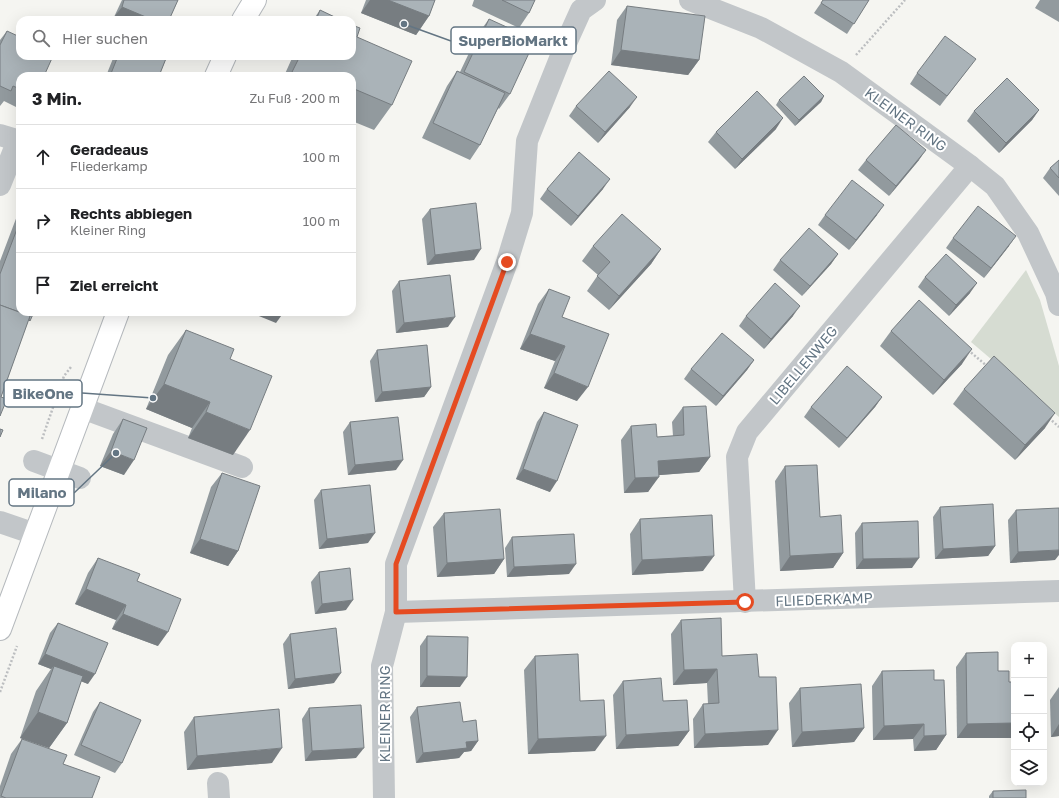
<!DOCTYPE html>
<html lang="de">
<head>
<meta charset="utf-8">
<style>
	body { margin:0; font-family:"Golos Text",sans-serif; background:#f2f2f2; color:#202124 }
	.controls { position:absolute; right:12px; bottom:12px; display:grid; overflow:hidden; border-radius:8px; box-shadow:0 4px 16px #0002 }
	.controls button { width:36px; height:36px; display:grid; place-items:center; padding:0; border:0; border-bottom:1px solid #e0e0e0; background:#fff; color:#202124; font:20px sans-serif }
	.stop { position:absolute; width:12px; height:12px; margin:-9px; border:3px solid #e54b21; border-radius:50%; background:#fff }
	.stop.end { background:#e54b21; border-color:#fff; box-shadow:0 1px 4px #0008 }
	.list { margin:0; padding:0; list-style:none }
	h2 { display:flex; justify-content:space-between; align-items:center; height:52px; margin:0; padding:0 16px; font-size:17px }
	h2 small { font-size:13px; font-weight:400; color:#757577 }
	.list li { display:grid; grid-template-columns:26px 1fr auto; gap:12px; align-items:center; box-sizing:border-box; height:64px; padding:0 16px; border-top:1px solid #e0e0e0 }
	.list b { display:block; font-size:15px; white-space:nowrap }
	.list p { margin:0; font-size:13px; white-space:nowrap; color:#757577 }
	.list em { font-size:13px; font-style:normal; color:#757577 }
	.icon { flex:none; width:22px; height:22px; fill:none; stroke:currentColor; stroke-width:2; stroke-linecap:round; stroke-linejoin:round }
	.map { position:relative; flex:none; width:1059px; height:798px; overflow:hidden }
	.search { position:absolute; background:#fff; box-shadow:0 4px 16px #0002; left:16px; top:16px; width:340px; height:44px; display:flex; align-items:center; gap:10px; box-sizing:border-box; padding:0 14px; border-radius:12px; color:#757577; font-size:15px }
	.panel { position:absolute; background:#fff; box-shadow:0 4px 16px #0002; left:16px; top:72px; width:340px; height:244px; border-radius:12px }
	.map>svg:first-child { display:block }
</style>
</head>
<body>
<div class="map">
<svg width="1059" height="798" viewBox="0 0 1059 798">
	<rect width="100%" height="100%" fill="#f5f5f1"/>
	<path fill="#d6dcd2" d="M1026,270L1040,300L1059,366V417L971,342Z"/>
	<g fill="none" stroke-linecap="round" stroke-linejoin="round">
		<defs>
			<g id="major">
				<path d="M243,20L255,0"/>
				<path d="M216,76L225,56"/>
				<path d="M0,629L118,312"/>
			</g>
		</defs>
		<use href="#major" stroke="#b5b9bd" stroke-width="24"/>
		<g stroke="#bcbec0" stroke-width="2.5" stroke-dasharray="2 2" stroke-linecap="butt">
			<path d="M856,55L905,0"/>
			<path d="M968,350L987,366"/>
			<path d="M1049,418L1059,427"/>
			<path d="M42,439L64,376L71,367"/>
			<path d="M19,504L27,482"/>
			<path d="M0,692L17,646"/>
		</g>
		<g stroke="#c2c6c9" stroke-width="22">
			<path d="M690,0L761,28L841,72L970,166L995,186L1028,233L1056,293L1059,305"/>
			<path d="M0,135L20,141"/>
			<path d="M0,185L18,140"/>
			<path d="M82,408L242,467"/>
			<path d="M34,461L80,478"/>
			<path d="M0,522L35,534"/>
			<path d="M745,602L737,457L747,432L970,166"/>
			<path d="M396,612L1059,591"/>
			<path d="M218,783L219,798"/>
			<path d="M384,798L382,666L396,612V564L507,262L522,213L527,141L567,41L581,10L595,0"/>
		</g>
		<use href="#major" stroke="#fff" stroke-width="22"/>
	</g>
	<g fill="#929a9e">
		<path d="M122,0H178L169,20H122L114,17Z"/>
		<path d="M366,0H435L429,16L416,35L361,13Z"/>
		<path d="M474,0H535L529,13L519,28L472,6Z"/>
		<path d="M823,0H869L847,34L814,13Z"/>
		<path d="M1040,0H1059V22L1035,8Z"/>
		<path d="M627,6L699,60L688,75L611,65L617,20Z"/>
		<path d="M320,10L341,20H313Z"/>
		<path d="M489,19L510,94L499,109L498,108L480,145L470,160L422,138L447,86L457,71L460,72L478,34Z"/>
		<path d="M7,31L20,76V109L4,101L0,106V40Z"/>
		<path d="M357,37L392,105L374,130L352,121V76H284L293,56H352Z"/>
		<path d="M114,56H167L159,76H106Z"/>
		<path d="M968,69L940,106L910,84L917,73Z"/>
		<path d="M824,96L821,102L795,126L776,105L779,100Z"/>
		<path d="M576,106L630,107L598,143L569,116Z"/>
		<path d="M1039,110L1032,120L999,153L967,121L974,111Z"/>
		<path d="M776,129L735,169L708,142L716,132Z"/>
		<path d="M866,160H919L889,196L858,170Z"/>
		<path d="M1059,160V196L1043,178L1050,168Z"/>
		<path d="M547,189H603L571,226L540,199Z"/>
		<path d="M20,208V312L26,326L1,397L0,416V261Z"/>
		<path d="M430,209L474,260L427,265L422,219Z"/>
		<path d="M825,215H877L849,250L818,225Z"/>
		<path d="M953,238L1009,246L984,278L946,248Z"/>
		<path d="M593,246L661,249L651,264L609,310L587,291L598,275L582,261Z"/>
		<path d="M838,254L831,264L802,296L773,270L780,260Z"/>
		<path d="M925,277L970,293L949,316L918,287Z"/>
		<path d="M399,281L448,327L396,333L392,291Z"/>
		<path d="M549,289L562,317L577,401L544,388L555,361L520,349L538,304Z"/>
		<path d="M746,316H793L764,349L739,326Z"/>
		<path d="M186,330L230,359L233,455L188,438L192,428L146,409L168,355Z"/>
		<path d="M891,331L962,364L933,395L880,346Z"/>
		<path d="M377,350L431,387L424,397L375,402L370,361Z"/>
		<path d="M754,360L747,370L716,406L684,379L691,369Z"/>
		<path d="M964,389L1045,428L1015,460L953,404Z"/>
		<path d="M882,397L875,407L839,448L804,417L811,407Z"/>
		<path d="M683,407L710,457L699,472L659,475L648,492L624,493L621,440L631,426L657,437L673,436L672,422Z"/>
		<path d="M544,412L550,492L516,479L537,422Z"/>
		<path d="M123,419L124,475L100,466L113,434Z"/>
		<path d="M350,422L396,470L348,475L343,432Z"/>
		<path d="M785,466L843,553L833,568L780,571L775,481Z"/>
		<path d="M222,473L238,551L228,566L190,553L211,487Z"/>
		<path d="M321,490L368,543L319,549L314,500Z"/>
		<path d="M940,507L995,546L988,556L935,559L933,517Z"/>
		<path d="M1016,510L1055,560L1010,563L1008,520Z"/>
		<path d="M444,513L504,559L494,574L437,577L433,527Z"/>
		<path d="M640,519L703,571L632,575L630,534Z"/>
		<path d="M862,523L912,568L856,569L855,533Z"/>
		<path d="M512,537L569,574L507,577L505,548Z"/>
		<path d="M98,558L137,581L158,646L112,629L116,620L75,604L88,573Z"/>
		<path d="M319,572L346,610L315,614L311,582Z"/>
		<path d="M681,620L722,656L759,677L768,745L694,748L693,719L703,704H708L707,683L673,685L671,634Z"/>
		<path d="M58,623L88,684L81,681L67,723L49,748L20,738L36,691L51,669L38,664L50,633Z"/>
		<path d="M290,634L334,683L288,689L283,644Z"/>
		<path d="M427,636L460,687H420V646Z"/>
		<path d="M966,653L1009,682L1012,738H957L956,667Z"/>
		<path d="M535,656L580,701L595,751L528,754L524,670Z"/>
		<path d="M882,671L934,680L946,735L936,750L914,751L913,739L873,740L872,686Z"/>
		<path d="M623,681L663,701L689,731L678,746L616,749L613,695Z"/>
		<path d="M1059,687V736L1051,737L1050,700Z"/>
		<path d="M800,688L864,728L854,742L792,747L789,703Z"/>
		<path d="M100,702L122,763L115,773L74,755L93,712Z"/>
		<path d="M417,707L463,722L478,741L471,751L464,752L459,758L416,763L410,717Z"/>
		<path d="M309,708L356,758L305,761L302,719Z"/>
		<path d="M194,717L272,763L187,770L184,732Z"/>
		<path d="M22,739L92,798H0V786L11,754Z"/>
		<path d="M993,791L1026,798H989V796Z"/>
	</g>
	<g fill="#777d81">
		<path d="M370,0H388L429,16L416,35L361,13Z"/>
		<path d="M122,7L153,20H122L114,17Z"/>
		<path d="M621,50L699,60L688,75L611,65Z"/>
		<path d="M824,96L821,102L795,126L799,120Z"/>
		<path d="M637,97L630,107L598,143L605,132Z"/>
		<path d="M1039,110L1032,120L999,153L1006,143Z"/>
		<path d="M783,118L776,129L735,169L742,159Z"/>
		<path d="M926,150L919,160L889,196L896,186Z"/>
		<path d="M610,179L603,189L571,226L578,216Z"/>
		<path d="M884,205L877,215L849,250L856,240Z"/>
		<path d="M1016,236L1009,246L984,278L991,268Z"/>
		<path d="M481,249L474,260L427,265L435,255Z"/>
		<path d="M661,249L651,264L609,310L619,296Z"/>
		<path d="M838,254L831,264L802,296L810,286Z"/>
		<path d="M977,283L970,293L949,316L956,305Z"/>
		<path d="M800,306L793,316L764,349L771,339Z"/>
		<path d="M209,312H221L219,316Z"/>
		<path d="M249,312H284L276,323Z"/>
		<path d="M455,317L448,327L396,333L404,323Z"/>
		<path d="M530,334L565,346L555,361L520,349Z"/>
		<path d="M972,349L962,364L933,395L944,380Z"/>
		<path d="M754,360L747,370L716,406L723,396Z"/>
		<path d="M554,373L588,387L577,401L544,388Z"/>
		<path d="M164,384L210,402L192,428L146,409Z"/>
		<path d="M431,387L424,397L375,402L382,392Z"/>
		<path d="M882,397L875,407L839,448L847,438Z"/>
		<path d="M206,412L250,430L233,455L188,438Z"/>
		<path d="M1055,413L1045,428L1015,460L1025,445Z"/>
		<path d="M111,451L134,460L124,475L100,466Z"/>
		<path d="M710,457L699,472L648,476L658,461Z"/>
		<path d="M403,460L396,470L348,475L355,465Z"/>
		<path d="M523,469L557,481L550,492L516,479Z"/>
		<path d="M659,477L648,492L624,493L635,478Z"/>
		<path d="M375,533L368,543L319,549L327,539Z"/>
		<path d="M200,539L238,551L228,566L190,553Z"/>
		<path d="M995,546L988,556L935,559L943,549Z"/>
		<path d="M1059,550V555L1055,560L1010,563L1018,552Z"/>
		<path d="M843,553L833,568L780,571L790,556Z"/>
		<path d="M714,556L703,571L632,575L642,560Z"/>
		<path d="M919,558L912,568L856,569L863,559Z"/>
		<path d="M504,559L494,574L437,577L447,563Z"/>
		<path d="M576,564L569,574L507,577L514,567Z"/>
		<path d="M86,589L126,605L116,620L75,604Z"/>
		<path d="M353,600L346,610L315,614L322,604Z"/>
		<path d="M123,614L168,632L158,646L112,629Z"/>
		<path d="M45,654L95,674L88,684L52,670L54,666L51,669L38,664Z"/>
		<path d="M717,669L707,683L673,685L684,670Z"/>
		<path d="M341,673L334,683L288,689L295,679Z"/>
		<path d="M427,676L467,677L460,687H420Z"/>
		<path d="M38,712L67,723L49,748L20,738Z"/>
		<path d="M1014,723V735L1012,738H957L967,724Z"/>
		<path d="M924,724L913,739L873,740L884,726Z"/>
		<path d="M1059,724V736L1051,737Z"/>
		<path d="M864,728L854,742L792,747L802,732Z"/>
		<path d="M778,730L768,745L694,748L705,734Z"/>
		<path d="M689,731L678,746L616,749L626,735Z"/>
		<path d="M946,735L936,750L914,751L924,736Z"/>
		<path d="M606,736L595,751L528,754L538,739Z"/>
		<path d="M478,741L471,751L464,752L459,758L416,763L423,753L466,742Z"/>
		<path d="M282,748L272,763L187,770L197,756Z"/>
		<path d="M364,748L356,758L305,761L312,751Z"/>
	</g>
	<g fill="#aab3b8" stroke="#777d81">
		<path d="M124,0H178L169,20H153L122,7Z"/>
		<path d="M388,0H435L429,16Z"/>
		<path d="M502,0H535L529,13Z"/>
		<path d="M823,0H869L854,24L821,3Z"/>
		<path d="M627,6L705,16L699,60L621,50Z"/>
		<path d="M320,10L341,20H316Z"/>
		<path d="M489,19L535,40L510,94L464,72Z"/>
		<path d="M352,25L360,28L357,37L412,61L392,105L352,88V76H301L292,72L300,56H352Z"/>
		<path d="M7,31L20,37V56H53L44,76H20V89L13,86L11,91L0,86V45Z"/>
		<path d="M945,36L976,59L947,96L917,73Z"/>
		<path d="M118,56H167L159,76H110Z"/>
		<path d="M457,71L505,93L480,145L433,123Z"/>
		<path d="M609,71L637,97L605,132L576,106Z"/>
		<path d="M804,76L824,96L799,120L779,100Z"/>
		<path d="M1007,78L1039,110L1006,143L974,111Z"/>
		<path d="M757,91L783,118L742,159L716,132Z"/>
		<path d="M896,125L926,150L896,186L866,160Z"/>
		<path d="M579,152L610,179L578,216L547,189Z"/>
		<path d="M1059,160V178L1050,168Z"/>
		<path d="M852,180L884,205L856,240L825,215Z"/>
		<path d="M476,203L481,249L435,255L430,209Z"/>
		<path d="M978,206L1016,236L991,268L953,238Z"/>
		<path d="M622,214L661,249L619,296L597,276L610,262L593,246Z"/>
		<path d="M20,221V312H34L30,321L29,320L30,316L0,305V274Z"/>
		<path d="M809,228L838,254L810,286L780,260Z"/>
		<path d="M946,254L977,283L956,305L925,277Z"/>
		<path d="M450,275L455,317L404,323L399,281Z"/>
		<path d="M775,283L800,306L771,339L746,316Z"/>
		<path d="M549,289L570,297L562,317L609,334L588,387L554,373L565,346L530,334Z"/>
		<path d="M919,300L972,349L944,380L891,331Z"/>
		<path d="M0,305L30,316L1,397L7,399L0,416Z"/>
		<path d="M186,330L234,349L230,359L272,376L250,430L206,412L210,402L164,384Z"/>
		<path d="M722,333L754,360L723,396L691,369Z"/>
		<path d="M427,345L431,387L382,392L377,350Z"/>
		<path d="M994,356L1055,413L1025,445L964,389Z"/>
		<path d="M847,366L882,397L847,438L811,407Z"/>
		<path d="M706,406L710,457L658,461L659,477L635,478L631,426L656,424L657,437L684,435L683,407Z"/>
		<path d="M544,412L578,425L557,481L523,469Z"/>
		<path d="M398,417L403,460L355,465L350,422Z"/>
		<path d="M123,419L147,428L134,460L111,451Z"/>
		<path d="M0,429L3,430L0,437Z"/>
		<path d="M817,465L820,517L841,515L843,553L790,556L785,466Z"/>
		<path d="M222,473L260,486L238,551L200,539Z"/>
		<path d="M370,485L375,533L327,539L321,490Z"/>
		<path d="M993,504L995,546L943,549L940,507Z"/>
		<path d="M1059,508V550L1018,552L1016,510Z"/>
		<path d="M500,509L504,559L447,563L444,513Z"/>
		<path d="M712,515L714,556L642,560L640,519Z"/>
		<path d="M918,521L919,558L863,559L862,523Z"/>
		<path d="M574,534L576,564L514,567L512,537Z"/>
		<path d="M98,558L140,574L137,581L181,599L168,632L123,614L126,605L86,589Z"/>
		<path d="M350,568L353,600L322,604L319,572Z"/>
		<path d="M721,618L722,656L757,654L759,677H776L778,730L705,734L703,704L719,703L717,669L684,670L681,620Z"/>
		<path d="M58,623L108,643L95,674L45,654Z"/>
		<path d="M336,628L341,673L295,679L290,634Z"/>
		<path d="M427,636L468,637L467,677L427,676Z"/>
		<path d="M998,652V671H1009V682H1014V723L967,724L966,653Z"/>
		<path d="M578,654L580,701L604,700L606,736L538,739L535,656Z"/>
		<path d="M54,666L83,676L67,723L38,712Z"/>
		<path d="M934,670V680H944L946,735L924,736V724L884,726L882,671Z"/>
		<path d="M661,678L663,701L687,700L689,731L626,735L623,681Z"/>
		<path d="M861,684L864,728L802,732L800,688Z"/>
		<path d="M100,702L141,720L122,763L81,745Z"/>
		<path d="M460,702L463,722L476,720L478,741L466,742L467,748L423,753L417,707Z"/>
		<path d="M361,705L364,748L312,751L309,708Z"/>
		<path d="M279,709L282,748L197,756L194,717Z"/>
		<path d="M22,739L67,755L63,764L100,777L92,798H6L1,796Z"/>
		<path d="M1026,790V798H993V791Z"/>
	</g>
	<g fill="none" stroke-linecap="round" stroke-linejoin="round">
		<path stroke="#e54b21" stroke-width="5" d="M507,262L396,564V612L745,602"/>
	</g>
	<g text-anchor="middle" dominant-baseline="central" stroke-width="4" stroke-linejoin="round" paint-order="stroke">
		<g font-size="14" fill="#637583" stroke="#fff">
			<text transform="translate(906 119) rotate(36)">KLEINER RING</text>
			<text transform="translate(803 365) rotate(-50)">LIBELLENWEG</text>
			<text transform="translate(824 599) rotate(-2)">FLIEDERKAMP</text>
			<text transform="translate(384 714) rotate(-90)">KLEINER RING</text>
		</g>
	</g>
	<path fill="none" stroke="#637583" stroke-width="1.5" d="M404 24L451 41M153 398L82 393M116 453L74 493"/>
	<g fill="#637583" stroke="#fff" stroke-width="1.5">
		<circle cx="404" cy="24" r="4"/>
		<circle cx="153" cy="398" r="4"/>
		<circle cx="116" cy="453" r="4"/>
	</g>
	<g fill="#fff" stroke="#637583" stroke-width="1.5">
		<rect x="451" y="27" width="125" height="27" rx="4"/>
		<rect x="4" y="380" width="78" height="27" rx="4"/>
		<rect x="9" y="479" width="65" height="27" rx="4"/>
	</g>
	<g font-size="15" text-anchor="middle" font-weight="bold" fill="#637583">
		<text x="513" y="46">SuperBioMarkt</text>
		<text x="43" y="399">BikeOne</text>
		<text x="42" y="498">Milano</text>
	</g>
</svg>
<div class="controls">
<button>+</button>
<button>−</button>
<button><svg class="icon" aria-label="locate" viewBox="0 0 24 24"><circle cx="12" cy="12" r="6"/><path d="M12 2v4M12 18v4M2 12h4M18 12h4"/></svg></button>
<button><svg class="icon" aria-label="layers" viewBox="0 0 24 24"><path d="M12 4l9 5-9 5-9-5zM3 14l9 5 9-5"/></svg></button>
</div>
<div class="stop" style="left:745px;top:602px"></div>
<div class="stop end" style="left:507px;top:262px"></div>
<div class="search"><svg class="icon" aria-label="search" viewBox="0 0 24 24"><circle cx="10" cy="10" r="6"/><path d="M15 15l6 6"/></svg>Hier suchen</div>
<section class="panel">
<h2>3 Min.<small>Zu Fuß · 200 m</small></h2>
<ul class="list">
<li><svg class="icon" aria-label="ahead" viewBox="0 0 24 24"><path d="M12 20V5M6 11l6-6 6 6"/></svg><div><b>Geradeaus</b><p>Fliederkamp</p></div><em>100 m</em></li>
<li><svg class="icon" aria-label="right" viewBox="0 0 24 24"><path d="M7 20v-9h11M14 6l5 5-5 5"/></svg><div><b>Rechts abbiegen</b><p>Kleiner Ring</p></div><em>100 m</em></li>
<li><svg class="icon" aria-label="arrive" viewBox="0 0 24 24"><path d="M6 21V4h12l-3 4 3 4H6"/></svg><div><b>Ziel erreicht</b></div></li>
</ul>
</section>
</div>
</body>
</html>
